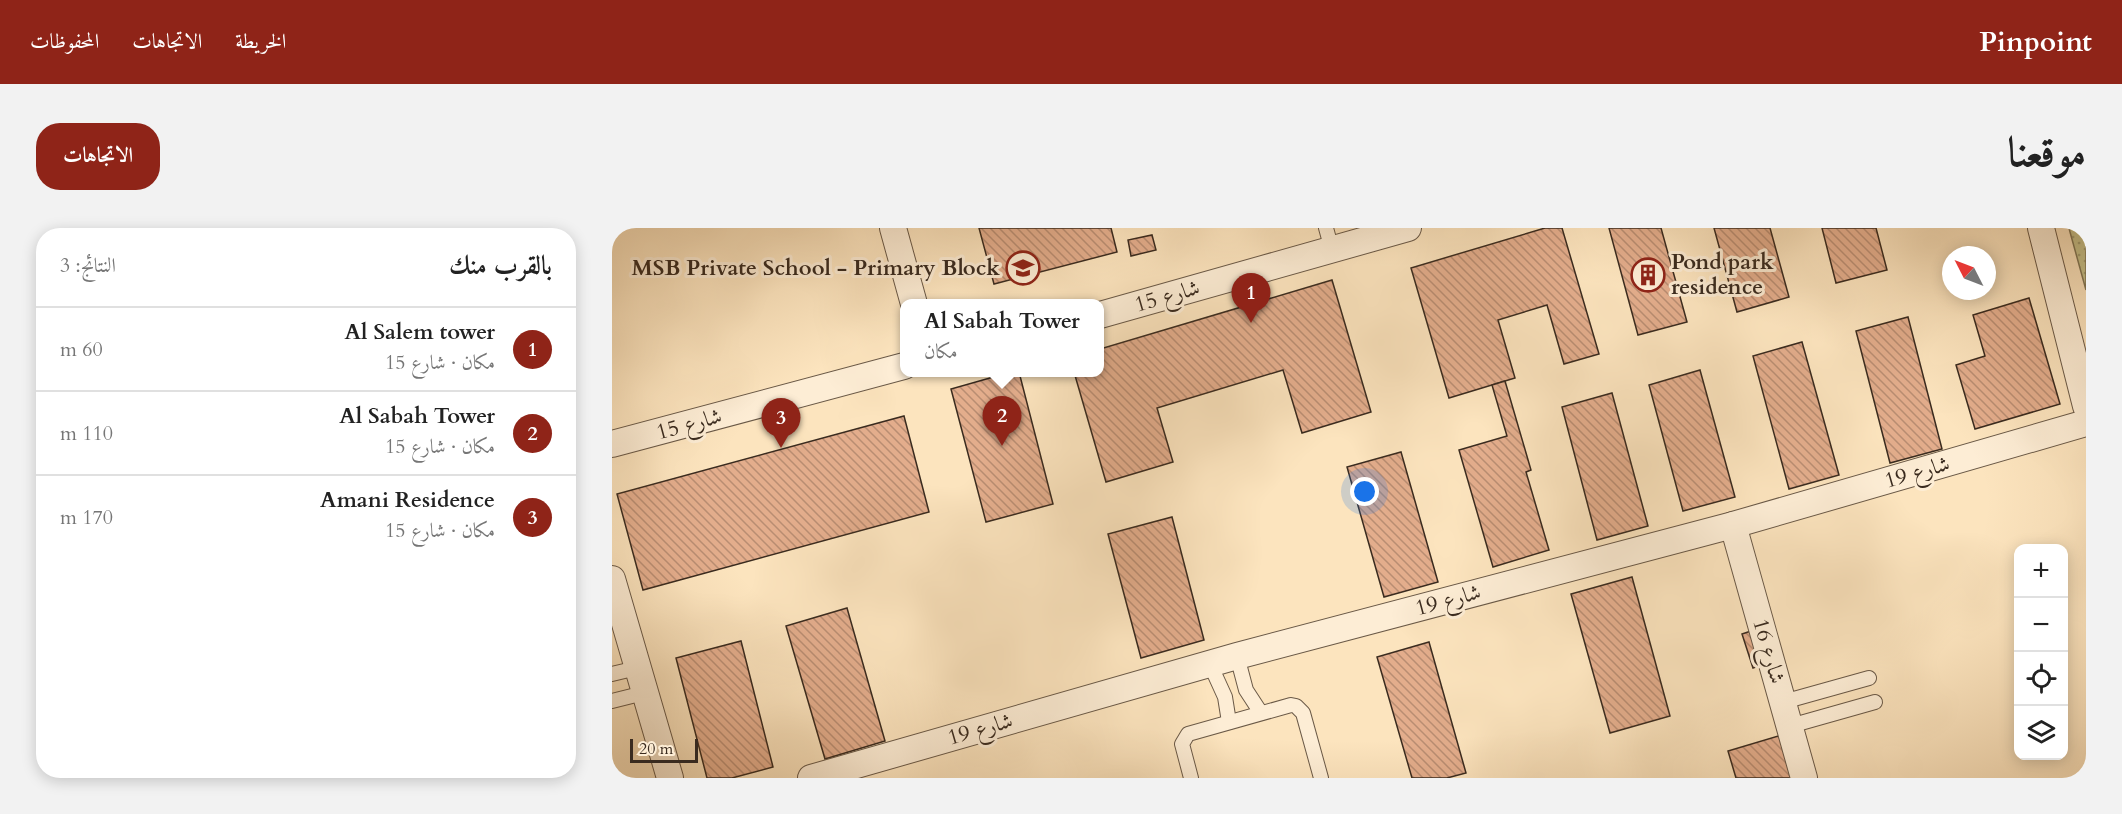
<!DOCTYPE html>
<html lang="ar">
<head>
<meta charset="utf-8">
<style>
	body { margin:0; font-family:Cardo,Amiri,serif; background:#f2f2f2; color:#222; direction:rtl }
	.controls { position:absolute; right:18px; bottom:18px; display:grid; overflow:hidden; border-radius:12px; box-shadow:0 3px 15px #0003 }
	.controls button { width:54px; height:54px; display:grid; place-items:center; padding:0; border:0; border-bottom:2px solid #e0e0e0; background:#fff; color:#222; font:30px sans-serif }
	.compass { position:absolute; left:1330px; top:18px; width:54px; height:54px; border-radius:50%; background:#fff; box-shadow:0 3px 15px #0003; rotate:312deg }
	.scale { position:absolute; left:18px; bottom:15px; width:68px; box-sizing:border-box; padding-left:6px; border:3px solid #3a2b1f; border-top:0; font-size:16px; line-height:21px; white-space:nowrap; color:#3a2b1f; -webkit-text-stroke:4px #fdedd5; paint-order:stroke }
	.you { position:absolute; left:753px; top:264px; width:21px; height:21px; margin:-15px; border:4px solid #fff; border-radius:50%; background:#1a73e8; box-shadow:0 0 0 9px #1a73e833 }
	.badge { display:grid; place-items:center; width:39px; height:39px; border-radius:50%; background:#8f2418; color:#fff; font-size:20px; font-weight:700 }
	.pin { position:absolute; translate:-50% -50px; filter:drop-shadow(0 2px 3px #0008) }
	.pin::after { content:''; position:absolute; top:32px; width:21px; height:18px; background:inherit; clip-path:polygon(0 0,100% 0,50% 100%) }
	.popup { position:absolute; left:288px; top:71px; width:204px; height:78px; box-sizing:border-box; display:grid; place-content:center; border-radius:12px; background:#fff; filter:drop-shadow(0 2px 4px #0005); font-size:20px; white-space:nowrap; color:#767676 }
	.popup b { font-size:22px; color:#222 }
	.popup::after { content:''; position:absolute; left:50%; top:100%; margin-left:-12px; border:12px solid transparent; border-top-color:#fff }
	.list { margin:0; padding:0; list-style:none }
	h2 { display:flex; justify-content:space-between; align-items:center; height:78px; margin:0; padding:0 24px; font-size:26px }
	h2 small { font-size:20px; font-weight:400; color:#767676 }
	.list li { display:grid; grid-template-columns:39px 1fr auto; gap:18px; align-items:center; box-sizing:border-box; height:84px; padding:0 24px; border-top:2px solid #e0e0e0 }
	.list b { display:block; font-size:22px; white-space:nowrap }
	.list p { margin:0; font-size:20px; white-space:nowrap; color:#767676 }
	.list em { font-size:20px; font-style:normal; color:#767676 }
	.icon { flex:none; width:33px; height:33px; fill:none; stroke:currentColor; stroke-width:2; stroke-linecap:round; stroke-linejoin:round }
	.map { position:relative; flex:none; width:1474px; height:550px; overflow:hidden; direction:ltr; border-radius:24px }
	header { display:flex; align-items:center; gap:36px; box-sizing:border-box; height:84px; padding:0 30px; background:#8f2418; color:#fff }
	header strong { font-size:28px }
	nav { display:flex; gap:33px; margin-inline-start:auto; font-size:21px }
	.intro { display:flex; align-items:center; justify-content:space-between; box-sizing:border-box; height:144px; padding:0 36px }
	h1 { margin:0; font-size:42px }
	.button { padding:15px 27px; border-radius:24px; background:#8f2418; color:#fff; font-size:21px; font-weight:700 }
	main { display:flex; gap:36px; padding:0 36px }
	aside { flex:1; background:#fff; border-radius:24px; box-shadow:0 3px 15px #0003 }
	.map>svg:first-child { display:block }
</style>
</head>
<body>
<header>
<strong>Pinpoint</strong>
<nav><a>الخريطة</a><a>الاتجاهات</a><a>المحفوظات</a></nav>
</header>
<div class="intro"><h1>موقعنا</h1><a class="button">الاتجاهات</a></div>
<main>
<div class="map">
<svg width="1474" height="550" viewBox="0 0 1474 550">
	<defs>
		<pattern id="park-dots" width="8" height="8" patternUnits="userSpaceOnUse" patternTransform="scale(1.5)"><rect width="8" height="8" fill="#c6c28c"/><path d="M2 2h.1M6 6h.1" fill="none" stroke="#a29e72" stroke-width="1.8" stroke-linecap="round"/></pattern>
		<pattern id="building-back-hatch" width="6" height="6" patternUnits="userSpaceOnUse" patternTransform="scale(1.5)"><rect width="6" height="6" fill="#e3ad8c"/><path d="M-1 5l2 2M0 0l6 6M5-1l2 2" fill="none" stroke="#b98d72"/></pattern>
	</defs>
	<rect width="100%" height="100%" fill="#fce4be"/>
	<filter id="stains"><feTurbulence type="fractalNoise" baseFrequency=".00333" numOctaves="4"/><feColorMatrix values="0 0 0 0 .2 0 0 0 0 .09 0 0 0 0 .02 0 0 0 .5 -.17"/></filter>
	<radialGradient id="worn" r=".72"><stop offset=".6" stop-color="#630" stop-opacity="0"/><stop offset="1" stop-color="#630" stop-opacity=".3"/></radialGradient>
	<path fill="url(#park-dots)" stroke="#807656" stroke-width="1.5" d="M1457,0H1474V62L1458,4Z"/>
	<g fill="url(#building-back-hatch)" stroke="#3a2b1f" stroke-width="1.5">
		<path d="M367,0H499L505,24L382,56Z"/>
		<path d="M933,0H950L987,126L952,136L935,77L886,92L903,150L837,170L799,40Z"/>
		<path d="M997,0H1049L1075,94L1026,107Z"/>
		<path d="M1102,0H1158L1177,69L1125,84Z"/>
		<path d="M1210,0H1264L1275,42L1224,55Z"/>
		<path d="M540,7L544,22L519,28L516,12Z"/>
		<path d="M720,52L759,184L690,205L671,142L545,180L561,234L494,254L462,144H488V121Z"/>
		<path d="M1417,70L1448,176L1363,201L1344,137L1373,128L1361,87Z"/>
		<path d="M1296,89L1330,221L1278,235L1244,103Z"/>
		<path d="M1190,114L1227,247L1177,261L1141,128Z"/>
		<path d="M1088,142L1123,269L1071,283L1037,157Z"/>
		<path d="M399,144H407L441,276L374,294L339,161Z"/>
		<path d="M893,153L919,242L914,244L937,322L881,339L847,222L895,208L880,157Z"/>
		<path d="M1000,165L1036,298L985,312L950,179Z"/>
		<path d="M292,188L317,284L31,362L5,266Z"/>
		<path d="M789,224L826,354L772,369L735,239Z"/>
		<path d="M560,289L592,412L529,430L496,306Z"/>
		<path d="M1020,349L1058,488L998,505L959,366Z"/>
		<path d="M235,380L273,513L213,531L174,398Z"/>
		<path d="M1142,402L1152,436L1141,440L1130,406Z"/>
		<path d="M129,413L161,539L120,550H95L64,430Z"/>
		<path d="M817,414L854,545L835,550H800L765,429Z"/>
		<path d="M1173,506L1186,550H1124L1116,523Z"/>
	</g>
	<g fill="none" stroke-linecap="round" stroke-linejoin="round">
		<defs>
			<g id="lane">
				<path d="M714,0L720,22"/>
				<path d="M625,428L634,462L649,485"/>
				<path d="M598,436L613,469L617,494"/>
				<path d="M0,446L25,440"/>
				<path d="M0,473L32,465"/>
				<path d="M1171,474L1257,450"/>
				<path d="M1178,498L1263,474"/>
				<path d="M579,550L570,516L576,506L679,477L684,478L691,485L709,550"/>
			</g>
			<g id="street">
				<path d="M281,0L302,76"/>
				<path d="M1429,0L1474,178"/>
				<path d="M488,87L796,0"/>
				<path d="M0,216L292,138"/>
				<path d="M1121,297L1192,550"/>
				<path d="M0,351L58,550"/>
				<path d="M199,550L625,428L1121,297L1474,195"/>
			</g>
		</defs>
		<use href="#lane" stroke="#6a5947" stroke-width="16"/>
		<use href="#street" stroke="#6a5947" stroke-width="28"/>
		<use href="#lane" stroke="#fdedd5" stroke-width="14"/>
		<use href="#street" stroke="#fdedd5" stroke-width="26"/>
	</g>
	<defs>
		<symbol id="school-ring" viewBox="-11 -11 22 22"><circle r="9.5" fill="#fdedd5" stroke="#8f2418" stroke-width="1.5"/><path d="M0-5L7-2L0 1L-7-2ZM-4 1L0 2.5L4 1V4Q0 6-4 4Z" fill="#8f2418"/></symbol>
		<symbol id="building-ring" viewBox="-11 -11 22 22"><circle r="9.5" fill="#fdedd5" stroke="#8f2418" stroke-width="1.5"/><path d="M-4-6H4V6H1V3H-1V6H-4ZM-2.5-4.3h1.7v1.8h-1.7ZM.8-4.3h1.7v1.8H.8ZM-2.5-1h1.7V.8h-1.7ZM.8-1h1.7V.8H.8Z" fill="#8f2418"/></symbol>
	</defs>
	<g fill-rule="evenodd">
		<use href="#school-ring" x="392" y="21" width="38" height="38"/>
		<use href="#building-ring" x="1017" y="28" width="38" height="38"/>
	</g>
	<g text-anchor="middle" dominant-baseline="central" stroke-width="6" stroke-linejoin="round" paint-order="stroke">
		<g font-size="22" font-weight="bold" fill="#3a2b1f" stroke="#fdedd5" text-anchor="start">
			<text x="1059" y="34">Pond park<tspan x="1059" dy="25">residence</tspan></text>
			<text x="388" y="40" text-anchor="end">MSB Private School - Primary Block</text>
		</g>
		<g font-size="22" fill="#3a2b1f" stroke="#fdedd5">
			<text transform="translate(555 68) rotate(-16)">شارع 15</text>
			<text transform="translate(77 196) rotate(-15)">شارع 15</text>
			<text transform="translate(1305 244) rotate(-16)">شارع 19</text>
			<text transform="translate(836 372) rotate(-15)">شارع 19</text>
			<text transform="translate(1157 423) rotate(74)">شارع 16</text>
			<text transform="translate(368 501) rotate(-16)">شارع 19</text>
		</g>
	</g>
	<rect width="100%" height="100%" filter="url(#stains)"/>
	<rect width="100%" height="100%" fill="url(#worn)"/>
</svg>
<div class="controls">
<button>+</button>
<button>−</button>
<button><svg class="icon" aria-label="locate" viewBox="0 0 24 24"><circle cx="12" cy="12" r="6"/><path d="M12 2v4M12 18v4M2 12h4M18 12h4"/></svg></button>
<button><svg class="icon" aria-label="layers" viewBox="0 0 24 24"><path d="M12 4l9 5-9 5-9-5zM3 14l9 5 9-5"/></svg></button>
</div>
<svg class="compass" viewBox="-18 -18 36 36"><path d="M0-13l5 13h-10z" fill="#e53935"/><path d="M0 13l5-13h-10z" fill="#767676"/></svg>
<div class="scale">20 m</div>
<div class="you"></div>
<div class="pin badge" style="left:639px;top:95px">1</div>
<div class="pin badge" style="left:390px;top:218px">2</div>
<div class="popup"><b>Al Sabah Tower</b>مكان</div>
<div class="pin badge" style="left:169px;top:220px">3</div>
</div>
<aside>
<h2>بالقرب منك<small>النتائج: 3</small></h2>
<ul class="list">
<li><span class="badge">1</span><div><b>Al Salem tower</b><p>مكان · شارع 15</p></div><em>60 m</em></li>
<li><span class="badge">2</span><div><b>Al Sabah Tower</b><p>مكان · شارع 15</p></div><em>110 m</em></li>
<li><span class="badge">3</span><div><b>Amani Residence</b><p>مكان · شارع 15</p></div><em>170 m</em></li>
</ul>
</aside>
</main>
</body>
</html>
